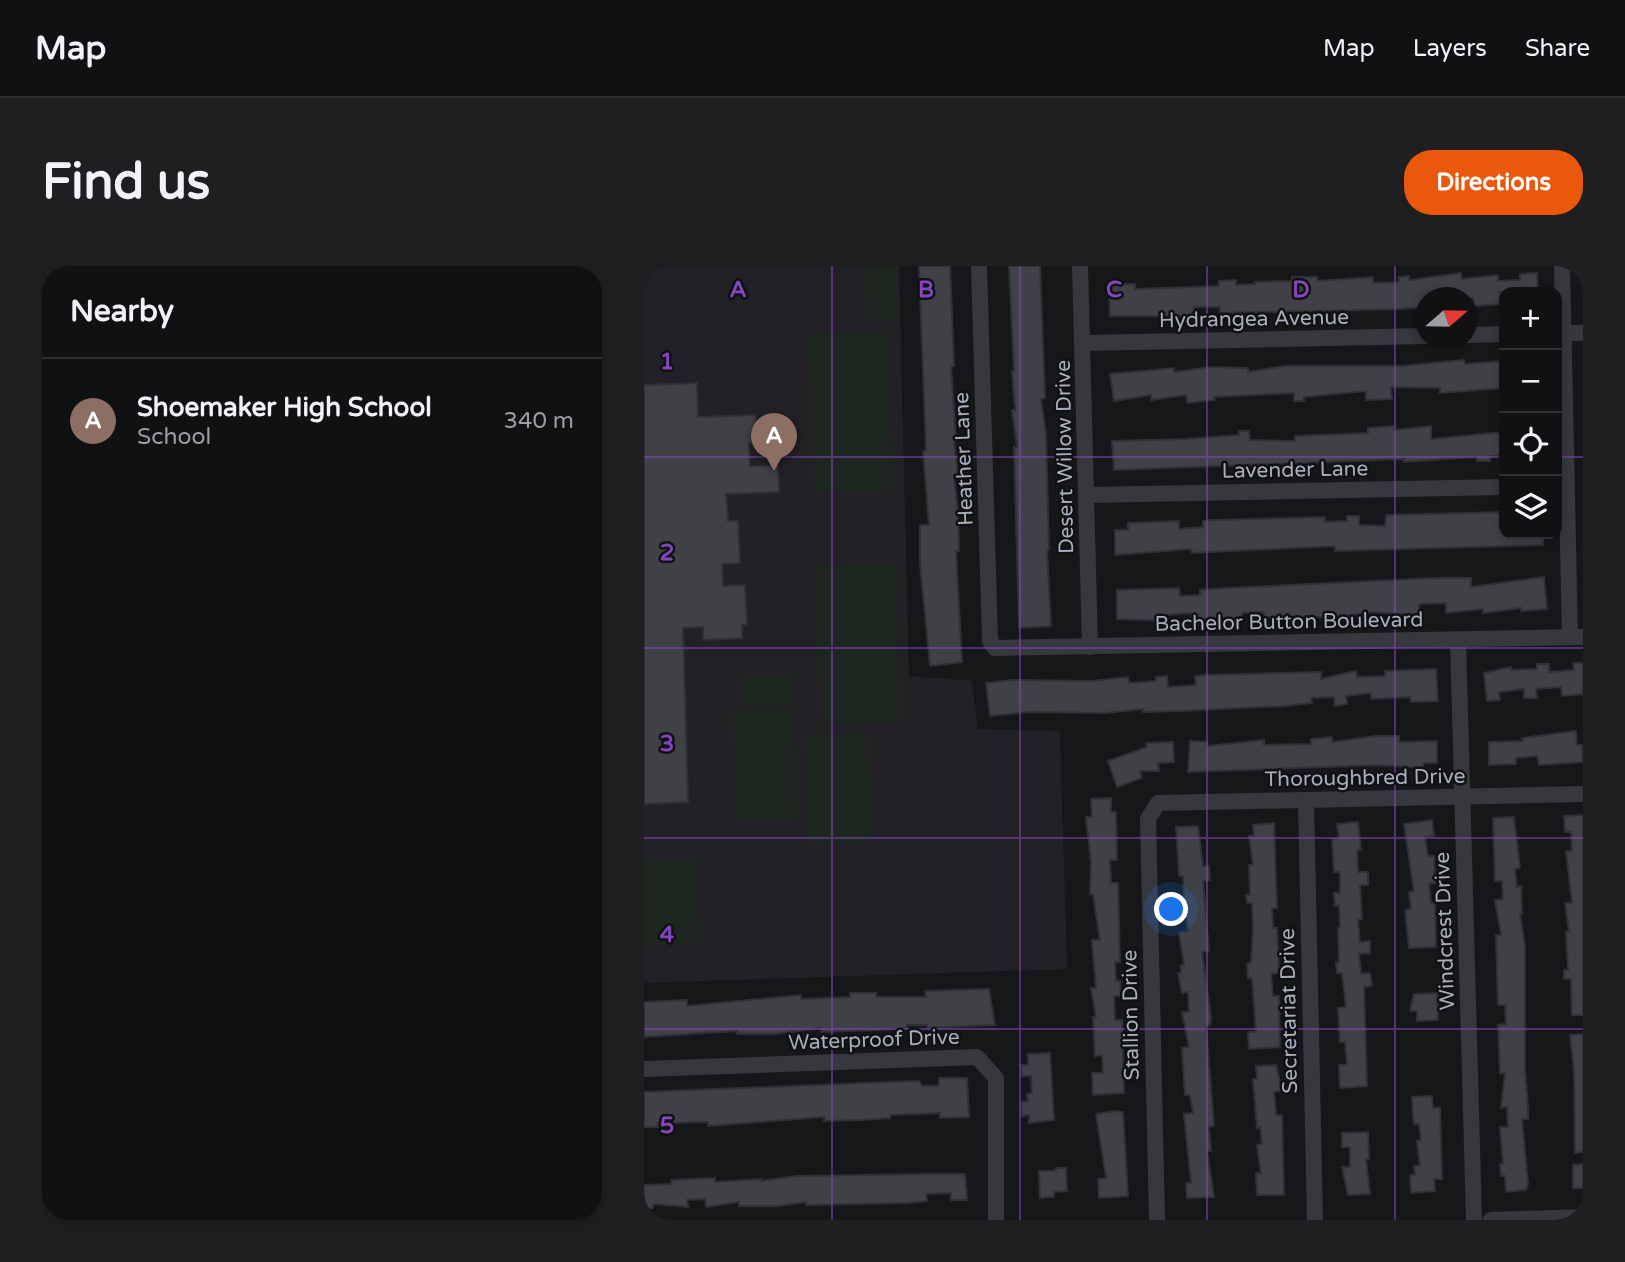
<!DOCTYPE html>
<html lang="en">
<head>
<meta charset="utf-8">
<style>
	body { margin:0; font-family:"Varela Round",sans-serif; background:#1e1f21; color:#f1f3f6 }
	.controls { position:absolute; right:21px; top:21px; display:grid; overflow:hidden; border-radius:14px; box-shadow:0 4px 10px #0003 }
	.controls button { width:63px; height:63px; display:grid; place-items:center; padding:0; border:0; border-bottom:2px solid #303133; background:#101113; color:#f1f3f6; font:35px sans-serif }
	.compass { position:absolute; left:771px; top:21px; width:63px; height:63px; border-radius:50%; background:#101113; box-shadow:0 4px 10px #0003; rotate:70deg }
	.you { position:absolute; left:528px; top:644px; width:24px; height:24px; margin:-18px; border:5px solid #fff; border-radius:50%; background:#1a73e8; box-shadow:0 0 0 10px #1a73e833 }
	.badge { display:grid; place-items:center; width:46px; height:46px; border-radius:50%; background:#ea580c; color:#fff; font-size:23px; font-weight:700 }
	.pin { position:absolute; translate:-50% -58px; filter:drop-shadow(0 2px 4px #0008) }
	.pin::after { content:''; position:absolute; top:37px; width:24px; height:21px; background:inherit; clip-path:polygon(0 0,100% 0,50% 100%) }
	.list { margin:0; padding:0; list-style:none }
	h2 { display:flex; justify-content:space-between; align-items:center; height:91px; margin:0; padding:0 28px; font-size:30px }
	h2 small { font-size:23px; font-weight:400; color:#9c9da0 }
	.list li { display:grid; grid-template-columns:46px 1fr auto; gap:21px; align-items:center; box-sizing:border-box; height:126px; padding:0 28px; border-top:2px solid #303133 }
	.list b { display:block; font-size:26px; white-space:nowrap }
	.list p { margin:0; font-size:23px; white-space:nowrap; color:#9c9da0 }
	.list em { font-size:23px; font-style:normal; color:#9c9da0 }
	.icon { flex:none; width:38px; height:38px; fill:none; stroke:currentColor; stroke-width:2; stroke-linecap:round; stroke-linejoin:round }
	.map { position:relative; flex:none; width:939px; height:954px; overflow:hidden; border-radius:28px }
	header { display:flex; align-items:center; gap:42px; box-sizing:border-box; height:98px; padding:0 35px; background:#101113; border-bottom:2px solid #303133 }
	header strong { font-size:33px }
	nav { display:flex; gap:38px; margin-inline-start:auto; font-size:24px }
	.intro { display:flex; align-items:center; justify-content:space-between; box-sizing:border-box; height:168px; padding:0 42px }
	h1 { margin:0; font-size:49px }
	.button { padding:18px 32px; border-radius:28px; background:#ea580c; color:#fff; font-size:24px; font-weight:700 }
	main { display:flex; gap:42px; padding:0 42px }
	aside { flex:1; background:#101113; border-radius:28px; box-shadow:0 4px 10px #0003 }
	.map>svg:first-child { display:block }
</style>
</head>
<body>
<header>
<strong>Map</strong>
<nav><a>Map</a><a>Layers</a><a>Share</a></nav>
</header>
<div class="intro"><h1>Find us</h1><a class="button">Directions</a></div>
<main>
<aside>
<h2>Nearby<small></small></h2>
<ul class="list">
<li><span class="badge" style="background:#8d6e63">A</span><div><b>Shoemaker High School</b><p>School</p></div><em>340 m</em></li>
</ul>
</aside>
<div class="map">
<svg width="939" height="954" viewBox="0 0 939 954">
	<rect width="100%" height="100%" fill="#161719"/>
	<path fill="#222226" d="M0,0H255L265,410L328,415L334,463L416,465L423,703L0,717Z"/>
	<g fill="#1e271f">
		<path d="M221,0H251L253,55L224,56Z"/>
		<path d="M245,67L248,225L169,226L166,68Z"/>
		<path d="M253,298L256,456L177,457L173,299Z"/>
		<path d="M148,409L150,439L97,441L96,411Z"/>
		<path d="M150,444L153,553L91,555L88,446Z"/>
		<path d="M223,467L227,576L164,578L160,469Z"/>
		<path d="M53,593L56,678L0,680V595Z"/>
	</g>
	<g fill="#404146" stroke="#303035" stroke-width="2">
		<path d="M275,0H306L310,100H307L312,174H310L314,210L310,211L314,247L315,285H312L318,396L286,400L276,298V259H285L279,185L282,184Z"/>
		<path d="M365,0H396L401,132L397,133L402,169L405,284H403L407,360L375,362L370,181H373L368,144H371L368,105H370Z"/>
		<path d="M817,7L818,13L854,9V15L876,14V8L893,7L894,26H856L857,38L830,40L829,32H781V41L757,43L576,47V41H550V50H466L465,18H491V23L575,20V15L592,14V19L611,18V16L648,15V11H673V15L729,11V17L755,16V11L765,10V14Z"/>
		<path d="M820,94L821,98L857,95L859,122L796,127V122L747,121L748,133L722,134V125L660,131V135H650V127L570,131L571,134L543,137L542,129L507,134V129L470,135L466,108L530,102V106L566,101L604,102V106L641,100H757Z"/>
		<path d="M53,117L54,151L112,149L113,177H105L106,200H134L135,226L82,228L84,255H94L96,297L78,298L79,320L101,319L103,359H98V372L59,374V361L39,362L44,536L0,538V119Z"/>
		<path d="M750,160V164L787,160V173L860,166V190H846V195H833V191L760,196V193L470,204L468,175L542,173L595,169V165H605L606,174L651,175V170L724,167V162Z"/>
		<path d="M860,246V268H899V279L691,285V280L548,287L547,283L471,289V264H484V257L535,255V263L559,261V255L570,254L681,251V256L703,255V250H715V259L741,260L742,249Z"/>
		<path d="M900,311L903,343L877,345V342L839,347V343L802,347V337L775,338L776,348L765,349L729,346L693,351H621L620,346L598,347V353L548,354L547,347L523,349L524,355L473,353V324L535,322L536,330L556,329V324L584,322L791,312H827V321Z"/>
		<path d="M929,397H939V428L918,430L917,421L892,423L893,432H880V423L855,426L856,434L843,435L840,407L867,401V404L893,403V398H905V406L930,404Z"/>
		<path d="M792,403L794,435L767,436L766,431L727,433V427L702,430L703,438L691,440L690,431L667,432L668,437L641,440L536,445L499,446V443L461,447L384,446L346,450L342,417L369,414L448,415L484,411L485,417L512,415V411L523,410L524,421L552,419L551,410L562,409L677,406V413L712,405L713,411L741,410V405Z"/>
		<path d="M932,465L933,479H938L939,496L895,499L893,490L872,492V498L845,499V476L879,475L878,472Z"/>
		<path d="M732,470H755V476L793,475V497H779V502L734,499L544,506L546,475L563,476V480L620,474V479L667,478V473L688,471V476Z"/>
		<path d="M529,476L530,496L514,497L515,505H496L498,512L473,521L464,495L503,481L502,477Z"/>
		<path d="M467,532V546H472L473,594H466L467,617H474L476,696H471L472,715H476L477,730H470L471,754H478L480,827L449,829L448,807H459L458,789L451,790L449,751H452L447,722H452L448,674H456L449,628H446L447,596L442,551H448L447,533Z"/>
		<path d="M939,549V749H928L927,713H920V704H924L922,666H925L921,637H928L922,585H928L927,566H921L920,550Z"/>
		<path d="M870,551L876,602L871,603L873,621L877,620L878,648H876L881,681V804L884,842V853H878L884,918L882,924L862,926L861,910H857L856,898H859L856,861H864L863,841L857,842L861,807H856L854,759L862,758L861,739H854L852,669H857L851,634L859,633L858,615H851L849,552Z"/>
		<path d="M788,554L790,570L781,571L784,590H790L791,617L785,618L787,637H791L792,681L765,682L761,644L767,643L765,626L770,625L760,558Z"/>
		<path d="M714,556L717,584H713L714,606H724V619H716L718,653L714,654L716,676L726,675V687L715,688L717,708L726,707L728,720L720,721L723,820L696,822L695,799H703L701,776H696L694,742L702,741L698,707H693L692,697L695,696L694,662H696L695,639L691,640L690,627H696V606H690L688,573L695,572L693,558Z"/>
		<path d="M630,557L633,642H628L629,662H633L635,707L627,708L629,730H635L636,781L605,783L604,766H612L608,712H604L603,698L607,697L609,663L608,637H603L602,629H606L605,599H609L605,570H610L609,559Z"/>
		<path d="M554,560L559,600H565L566,614L559,615L565,685L558,686L567,751L566,759L562,760L570,860L565,861L567,885H563L570,931L543,932L542,917H547L540,848L549,847L546,829H541L538,782L545,781L538,746H545L544,726L538,727L534,707H537V699H540L535,667L544,665L542,646H536L535,631H540L539,610H535L532,561Z"/>
		<path d="M345,723L351,759L283,762V759H263V762L234,764L177,766V762L132,768H93V765L0,771V736L43,734V740L157,729V733L206,731V727H232V731H282L281,725Z"/>
		<path d="M793,727L794,754L773,755V745H766L770,728Z"/>
		<path d="M939,768V886L931,887L930,806L926,769Z"/>
		<path d="M406,787L410,854L385,857V849L378,850L377,836L384,835L383,828L388,827L387,810H378L377,799H384V788Z"/>
		<path d="M632,799L638,825L630,826L632,849H638L640,929H613L612,907H617L613,879L618,878L616,861L613,862L609,813H613L612,800Z"/>
		<path d="M295,812H323L325,851L296,852V847L246,849V852L217,854L180,855V851L64,860V856L14,857V861H0V826L244,816L275,815L278,820H295Z"/>
		<path d="M788,830L789,842H796L798,913H790L791,925L767,927L766,909H771L770,900H776L773,875L777,874L775,858H770L769,850L768,831Z"/>
		<path d="M471,845L479,846L484,930L455,932L454,913L462,912L452,848Z"/>
		<path d="M724,866L725,893H722L726,928L704,929L698,901H706V881H698V867Z"/>
		<path d="M939,898V922H929V899Z"/>
		<path d="M412,902H422L423,925L410,926V931L396,932L395,905H412Z"/>
		<path d="M282,908H321L323,934H307V927L282,928L283,935L263,937L162,939V936L134,940H95V936L62,941L61,933L43,934L44,941L9,938V942L0,943V919L28,918L27,914L71,912V916L117,913V915L153,910Z"/>
	</g>
	<g fill="none" stroke-linecap="round" stroke-linejoin="round">
		<g stroke="#37383e" stroke-width="16">
			<path d="M335,0L346,375L351,382L939,371"/>
			<path d="M436,0L446,381"/>
			<path d="M918,0L926,371"/>
			<path d="M913,67H939"/>
			<path d="M824,69L860,68"/>
			<path d="M439,77L782,70"/>
			<path d="M443,229L860,221"/>
			<path d="M814,374L830,954"/>
			<path d="M662,535L671,954"/>
			<path d="M0,803L333,791L352,812V954"/>
			<path d="M513,954L504,553L514,537L939,528"/>
			<path d="M847,954L939,951"/>
		</g>
	</g>
	<path fill="none" stroke="#8446be" stroke-width="2" stroke-opacity="0.55" d="M188,0V954M376,0V954M563,0V954M751,0V954M0,191H860M913,191H939M0,382H939M0,572H939M0,763H939"/>
	<g text-anchor="middle" dominant-baseline="central" stroke-width="5" stroke-linejoin="round" paint-order="stroke">
		<g font-size="21" fill="#a7adba" stroke="#111114">
			<text transform="translate(610 53) rotate(-1)">Hydrangea Avenue</text>
			<text transform="translate(421 191) rotate(-91)">Desert Willow Drive</text>
			<text transform="translate(320 193) rotate(-92)">Heather Lane</text>
			<text transform="translate(651 204) rotate(-1)">Lavender Lane</text>
			<text transform="translate(645 356) rotate(-1)">Bachelor Button Boulevard</text>
			<text transform="translate(721 512) rotate(-1)">Thoroughbred Drive</text>
			<text transform="translate(801 665) rotate(-92)">Windcrest Drive</text>
			<text transform="translate(645 745) rotate(-91)">Secretariat Drive</text>
			<text transform="translate(487 749) rotate(-91)">Stallion Drive</text>
			<text transform="translate(230 774) rotate(-2)">Waterproof Drive</text>
		</g>
	</g>
	<g font-size="23" text-anchor="middle" font-weight="bold" fill="#8446be" stroke="#111114" stroke-width="5" stroke-linejoin="round" paint-order="stroke">
		<text x="94" y="31">A</text>
		<text x="282" y="31">B</text>
		<text x="470" y="31">C</text>
		<text x="657" y="31">D</text>
		<text x="23" y="103">1</text>
		<text x="23" y="294">2</text>
		<text x="23" y="485">3</text>
		<text x="23" y="676">4</text>
		<text x="23" y="867">5</text>
	</g>
</svg>
<div class="controls">
<button>+</button>
<button>−</button>
<button><svg class="icon" aria-label="locate" viewBox="0 0 24 24"><circle cx="12" cy="12" r="6"/><path d="M12 2v4M12 18v4M2 12h4M18 12h4"/></svg></button>
<button><svg class="icon" aria-label="layers" viewBox="0 0 24 24"><path d="M12 4l9 5-9 5-9-5zM3 14l9 5 9-5"/></svg></button>
</div>
<svg class="compass" viewBox="-18 -18 36 36"><path d="M0-13l5 13h-10z" fill="#e53935"/><path d="M0 13l5-13h-10z" fill="#9c9da0"/></svg>
<div class="you"></div>
<div class="pin badge" style="left:130px;top:205px;background:#8d6e63">A</div>
</div>
</main>
</body>
</html>
